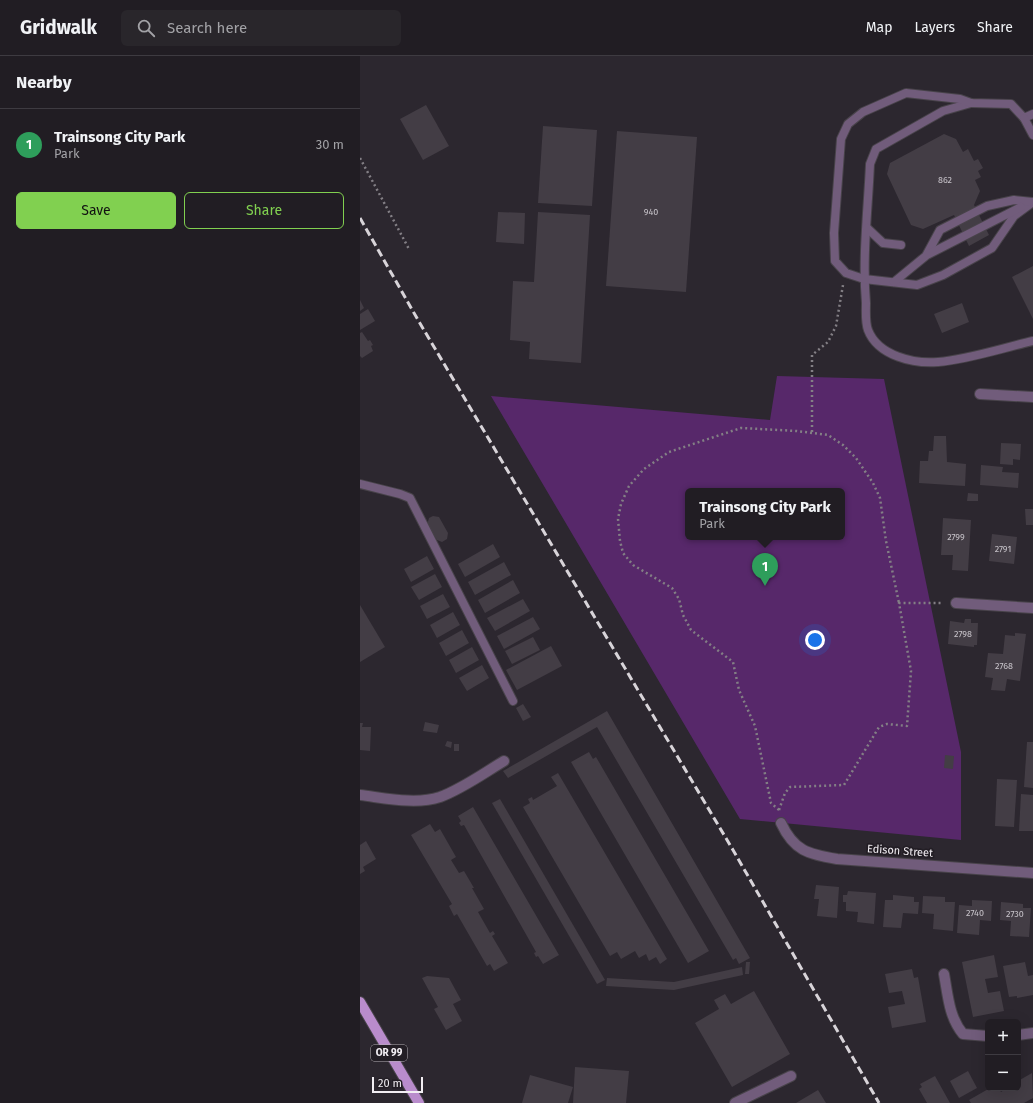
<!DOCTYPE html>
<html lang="en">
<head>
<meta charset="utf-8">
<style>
	body { margin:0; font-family:"Fira Sans",sans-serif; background:#29262b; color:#f1f3f6 }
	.controls { position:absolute; right:12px; bottom:12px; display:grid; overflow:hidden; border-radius:6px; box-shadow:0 4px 16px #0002 }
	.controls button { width:36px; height:36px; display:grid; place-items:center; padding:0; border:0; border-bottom:1px solid #3e3b41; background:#211d23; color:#f1f3f6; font:20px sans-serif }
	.scale { position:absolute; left:12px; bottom:10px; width:51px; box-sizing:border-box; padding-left:4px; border:2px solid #f2eef3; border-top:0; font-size:11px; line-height:14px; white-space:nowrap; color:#f2eef3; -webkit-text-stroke:3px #231e25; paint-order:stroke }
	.you { position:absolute; left:455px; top:584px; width:14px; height:14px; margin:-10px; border:3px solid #fff; border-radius:50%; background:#1a73e8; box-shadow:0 0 0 6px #1a73e833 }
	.badge { display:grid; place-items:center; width:26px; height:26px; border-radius:50%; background:#81d050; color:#fff; font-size:13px; font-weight:700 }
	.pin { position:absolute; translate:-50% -33px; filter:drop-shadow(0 1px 2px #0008) }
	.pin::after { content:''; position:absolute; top:21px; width:14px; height:12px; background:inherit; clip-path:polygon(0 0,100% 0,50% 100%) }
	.popup { position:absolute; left:325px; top:432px; width:160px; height:52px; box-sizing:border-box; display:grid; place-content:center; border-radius:6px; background:#211d23; filter:drop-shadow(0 1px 3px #0005); font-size:13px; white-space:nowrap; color:#a2a2a6 }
	.popup b { font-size:15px; color:#f1f3f6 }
	.popup::after { content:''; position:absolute; left:50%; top:100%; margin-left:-8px; border:8px solid transparent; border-top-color:#211d23 }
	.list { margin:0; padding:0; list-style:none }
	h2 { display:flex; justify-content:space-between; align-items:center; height:52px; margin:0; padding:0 16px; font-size:17px }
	h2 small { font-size:13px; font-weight:400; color:#a2a2a6 }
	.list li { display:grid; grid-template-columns:26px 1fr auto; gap:12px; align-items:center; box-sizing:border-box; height:72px; padding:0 16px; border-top:1px solid #3e3b41 }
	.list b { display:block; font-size:15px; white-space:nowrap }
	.list p { margin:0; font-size:13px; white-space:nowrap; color:#a2a2a6 }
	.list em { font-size:13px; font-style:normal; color:#a2a2a6 }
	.actions { display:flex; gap:8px; padding:12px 16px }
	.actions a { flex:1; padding:9px 0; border:1px solid #81d050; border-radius:6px; text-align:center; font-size:14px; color:#81d050 }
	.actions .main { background:#81d050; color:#111 }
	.icon { flex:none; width:22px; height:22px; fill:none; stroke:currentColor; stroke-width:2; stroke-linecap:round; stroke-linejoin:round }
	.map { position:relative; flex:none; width:673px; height:1047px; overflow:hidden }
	header { display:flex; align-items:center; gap:24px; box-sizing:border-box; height:56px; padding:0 20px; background:#211d23; border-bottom:1px solid #3e3b41 }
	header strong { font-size:19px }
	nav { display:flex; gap:22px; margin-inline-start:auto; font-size:14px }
	.search { width:280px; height:36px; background:#29262b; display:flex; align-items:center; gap:10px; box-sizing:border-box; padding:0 14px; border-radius:6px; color:#a2a2a6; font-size:15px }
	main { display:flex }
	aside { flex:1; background:#211d23 }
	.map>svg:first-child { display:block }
</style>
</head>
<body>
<header>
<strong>Gridwalk</strong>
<div class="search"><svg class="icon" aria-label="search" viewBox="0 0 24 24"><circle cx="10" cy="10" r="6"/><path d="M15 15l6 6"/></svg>Search here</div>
<nav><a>Map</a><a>Layers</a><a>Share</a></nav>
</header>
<main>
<aside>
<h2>Nearby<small></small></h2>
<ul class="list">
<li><span class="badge" style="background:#2e9e5b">1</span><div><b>Trainsong City Park</b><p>Park</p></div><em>30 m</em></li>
</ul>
<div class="actions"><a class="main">Save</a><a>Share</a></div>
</aside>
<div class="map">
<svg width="673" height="1047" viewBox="0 0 673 1047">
	<rect width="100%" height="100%" fill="#2c272f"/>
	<path fill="#57286a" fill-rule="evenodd" d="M417,320L524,323L601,696V784L380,763L131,340L410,364ZM328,435H482V481H328Z"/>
	<g fill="#433d45">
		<path d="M66,49L89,90L63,104L40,63Z"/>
		<path d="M183,70L237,74L232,150L178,147Z"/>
		<path d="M257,75L337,81L326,236L246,230Z"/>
		<path d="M584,78L596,83L603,96L608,93L614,105L618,103L623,112L618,115L621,121L615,124L620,135L614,149L629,179L609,190L594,159L563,173L551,169L527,118L530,107Z"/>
		<path d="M138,156L165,157L164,188L136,186Z"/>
		<path d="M178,156L230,159L221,307L169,303L170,286L150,284L153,225L174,226Z"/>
		<path d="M673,210V263L652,221Z"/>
		<path d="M0,244L4,252L0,255Z"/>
		<path d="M602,247L609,266L582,277L574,258Z"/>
		<path d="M8,253L15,265L0,274V258Z"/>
		<path d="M2,276L8,285L10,284L13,289L11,290L13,295L2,302L0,300V277Z"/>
		<path d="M574,380H586L587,406L606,408L605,430L559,427L560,405H568L569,395H573Z"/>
		<path d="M641,387L661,388L660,404L653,403V409L640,408Z"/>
		<path d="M621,409L643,411L642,416L659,417L658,432L620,429Z"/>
		<path d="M608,437L618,438V445H607Z"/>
		<path d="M665,453H673V469H666Z"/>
		<path d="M73,460L79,461L88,477L87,483L82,486L77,484L67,469L69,462Z"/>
		<path d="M583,462L611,464L608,515L592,514L593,499H581Z"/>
		<path d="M632,478L657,481L654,508L629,505Z"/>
		<path d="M133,488L140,501L105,521L98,508Z"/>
		<path d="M67,500L74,513L51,526L44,513Z"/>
		<path d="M144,506L151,519L115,539L108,526Z"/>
		<path d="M75,518L82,531L59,544L51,531Z"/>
		<path d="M153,524L160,537L125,557L118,544Z"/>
		<path d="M83,538L90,551L67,563L60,550Z"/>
		<path d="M163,543L170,555L135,575L127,562Z"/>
		<path d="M0,549L25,591L0,606Z"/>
		<path d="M93,556L100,569L77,582L70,569Z"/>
		<path d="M173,561L180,573L144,593L137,580Z"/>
		<path d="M605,563H611V567H618L617,589H614V591L588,588L590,565L604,567Z"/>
		<path d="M102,574L109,587L86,600L79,587Z"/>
		<path d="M655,577L666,578L660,625L647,623L645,635L631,634L633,622L625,621L628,597L643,598L645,579L655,580Z"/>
		<path d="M173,581L180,594L152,608L145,595Z"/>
		<path d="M191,590L202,610L157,634L146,614Z"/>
		<path d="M112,591L119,604L96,617L89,604Z"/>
		<path d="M122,609L129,622L107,635L99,622Z"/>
		<path d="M163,648L171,661L163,665L156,652Z"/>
		<path d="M247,655L390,902L379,908L376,902L373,904L237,671L148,722L143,715Z"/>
		<path d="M65,666L79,669L77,677L63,675Z"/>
		<path d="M0,667H3L2,671H11L10,695L0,694Z"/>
		<path d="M87,685L92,686L91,692L85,690Z"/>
		<path d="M667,686H673V732L664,731Z"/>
		<rect x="94" y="688" width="5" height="7"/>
		<path d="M229,696L233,703L236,701L349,895L328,907L211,706Z"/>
		<path d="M585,699L594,700L593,713L584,712Z"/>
		<path d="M198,717L307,903L300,908L296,901L289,905L286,898L279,902L275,895L261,903L257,896L250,900L163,751L170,747L168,743L172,741L173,744L197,730L191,721Z"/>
		<path d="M637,723L657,724L654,771L635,770Z"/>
		<path d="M661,738L673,739V775H659Z"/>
		<path d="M140,743L245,924L237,928L132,747Z"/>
		<path d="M113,751L199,899L183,908L178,900L176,901L174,897L176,896L104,769L101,770L99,767L101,765L98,760Z"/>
		<path d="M70,768L75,776L80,773L96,801L91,804L99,817L104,815L114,832H112L124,853L118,856L130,877L133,875L135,878L132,880L148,907L134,915L130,908L127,910L97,858L94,860L89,850L92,848L51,779Z"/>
		<path d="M6,785L16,803L3,811L5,815L0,818V789Z"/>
		<path d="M456,829L479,831L477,862L457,860L459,843H454Z"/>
		<path d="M488,835L516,837L514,868L497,866L498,856L486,855V846H483V839H487Z"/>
		<path d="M533,839L554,841V846H559L558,858L543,857L541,872L523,871L525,844H533Z"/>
		<path d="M563,840L585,841V846H595L593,875L573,873L574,858L562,857Z"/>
		<path d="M612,844L632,845L631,865L620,864L619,879L597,877L599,849L612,850Z"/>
		<path d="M641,846L663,848V852H671L669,881L650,880L651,865L640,864Z"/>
		<path d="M634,899L638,921L625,923L628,937L640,935L644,955L613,961L602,906Z"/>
		<path d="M386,906H390L389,918H385Z"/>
		<path d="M665,906L668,920L673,919V939L657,942V940L649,941L643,910Z"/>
		<path d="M382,911L383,919L314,934L246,930L247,922L314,926Z"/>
		<path d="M552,913L554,922L558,921L566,966L532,972L528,951L545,948L542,935L529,937L525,918Z"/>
		<path d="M67,920L89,922L101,944L93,948L102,965L86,974L74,953L78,951L62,922Z"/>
		<path d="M394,935L430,998L372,1031L335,967L359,953L354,944L365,938L371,948Z"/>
		<path d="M215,1011L269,1015L266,1047H213Z"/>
		<path d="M608,1015L617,1032L599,1042L590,1025Z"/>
		<path d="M672,1017L673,1042L664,1047H611L609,1044L630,1032H639L641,1036L647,1032H658V1025Z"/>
		<path d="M170,1019L213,1031L208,1047H162Z"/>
		<path d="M575,1020L590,1047H567L559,1033L562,1031L560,1028Z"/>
		<path d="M458,1034L466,1047H436Z"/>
	</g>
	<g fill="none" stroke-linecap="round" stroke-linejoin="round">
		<defs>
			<g id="lane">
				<path d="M611,47L583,55L516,93L510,108C508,154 502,201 506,247C506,255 505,266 508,274C518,300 554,308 578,306C610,303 642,292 673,285"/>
				<path d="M673,58L664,62L651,48L611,47L600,43L546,37L503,56L488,68L481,83L474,177L475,205L486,217L504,223L557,229L583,219L632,192L654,160L673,146"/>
				<path d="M664,62L673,79"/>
				<path d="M507,172L523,187L541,189"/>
				<path d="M567,198L580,174L627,150L654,144L673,146"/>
				<path d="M534,226L567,199L661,151"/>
				<path d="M0,428L40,438L50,442L153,645"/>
			</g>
			<g id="street">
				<path d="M620,338L673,341"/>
				<path d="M596,547L673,552"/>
				<path d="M0,739C25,742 56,749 80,741C102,733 124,717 144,705"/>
				<path d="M421,767C434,795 448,798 477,803L673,817"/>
				<path d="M584,918C588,940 589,961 603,978L628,980"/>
				<path d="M658,979L673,977"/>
				<path d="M375,1047L431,1020"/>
			</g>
			<path id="primary" d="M0,946L59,1047"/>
		</defs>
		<use href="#lane" stroke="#48434a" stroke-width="10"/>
		<use href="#street" stroke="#48434a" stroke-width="12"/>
		<use href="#primary" stroke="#48434a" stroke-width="12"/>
		<g stroke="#837f85" stroke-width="2.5" stroke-dasharray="2 3" stroke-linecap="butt">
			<path d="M0,102L49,193"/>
			<path d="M452,376V299L468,286L476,270L483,229"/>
			<path d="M419,754L411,747L395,670L379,634L373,606L331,574L323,559L319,543L312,532L273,509L263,497L260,485L258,463L261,448L269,430L284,413L309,396L381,372L437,375L468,379L483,389L496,402L513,427L520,442L526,485L539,547"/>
			<path d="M419,754L425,737L430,731L484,729L519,671L527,668L547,670L551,615L539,547H583"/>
		</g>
		<use href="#lane" stroke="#715c7b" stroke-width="8"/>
		<use href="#street" stroke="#715c7b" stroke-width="10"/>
		<use href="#primary" stroke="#b98ccc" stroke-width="10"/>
		<path stroke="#d8d4d9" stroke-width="3" stroke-dasharray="8 4" stroke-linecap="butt" d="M0,162L58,264L373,794L519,1047"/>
	</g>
	<g text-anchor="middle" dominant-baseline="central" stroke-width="3.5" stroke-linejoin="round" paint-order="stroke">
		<g font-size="9" fill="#c6c2c8">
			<text x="585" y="124">862</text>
			<text x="291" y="156">940</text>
			<text x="596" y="481">2799</text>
			<text x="643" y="493">2791</text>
			<text x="603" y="578">2798</text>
			<text x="644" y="610">2768</text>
			<text x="615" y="857">2740</text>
			<text x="655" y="858">2730</text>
		</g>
		<rect fill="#231e25" stroke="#b4b0b5" stroke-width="1" x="11" y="989" width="36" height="16" rx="3"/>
		<g font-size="10" font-weight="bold" fill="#f2eef3">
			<text x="29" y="997">OR 99</text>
		</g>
		<g font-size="11" fill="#f2eef3" stroke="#231e25">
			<text transform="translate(540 795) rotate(4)">Edison Street</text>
		</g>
	</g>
</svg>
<div class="controls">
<button>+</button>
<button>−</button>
</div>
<div class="scale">20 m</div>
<div class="you"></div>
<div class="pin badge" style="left:405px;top:530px;background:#2e9e5b">1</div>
<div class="popup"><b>Trainsong City Park</b>Park</div>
</div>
</main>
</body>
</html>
